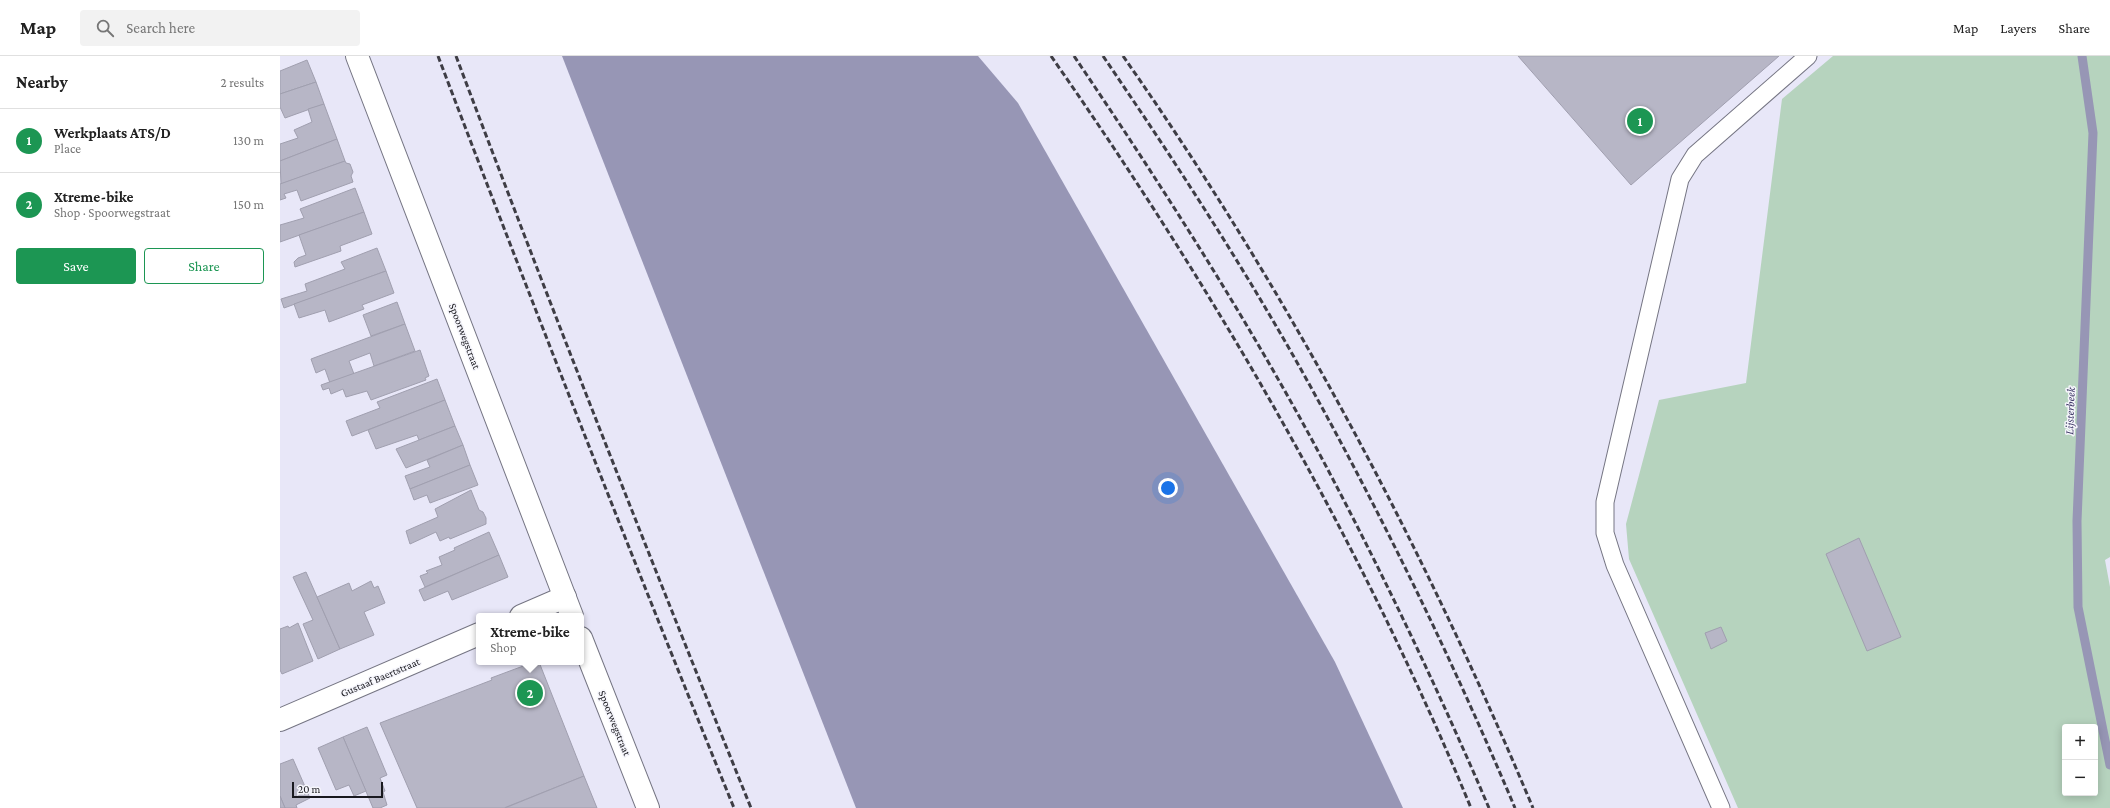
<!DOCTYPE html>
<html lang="en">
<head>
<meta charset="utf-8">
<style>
	body { margin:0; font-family:"Crimson Pro",serif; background:#f2f2f2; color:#222 }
	.controls { position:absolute; right:12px; bottom:12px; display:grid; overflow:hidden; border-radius:4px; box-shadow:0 2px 10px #0003 }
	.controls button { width:36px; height:36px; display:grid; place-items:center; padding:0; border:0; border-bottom:1px solid #e0e0e0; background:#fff; color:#222; font:20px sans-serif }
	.scale { position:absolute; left:12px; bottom:10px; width:91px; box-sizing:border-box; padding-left:4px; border:2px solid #19191f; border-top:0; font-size:11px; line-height:14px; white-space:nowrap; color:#19191f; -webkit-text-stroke:3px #f6f6fc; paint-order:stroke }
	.you { position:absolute; left:888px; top:432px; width:14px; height:14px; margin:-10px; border:3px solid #fff; border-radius:50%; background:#1a73e8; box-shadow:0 0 0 6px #1a73e833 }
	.badge { display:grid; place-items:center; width:26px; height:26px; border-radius:50%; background:#1c9653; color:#fff; font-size:13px; font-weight:700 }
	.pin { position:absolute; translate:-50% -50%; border:2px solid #fff; box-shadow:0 1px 4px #0006 }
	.popup { position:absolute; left:196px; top:557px; width:108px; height:52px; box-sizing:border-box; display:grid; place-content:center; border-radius:4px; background:#fff; filter:drop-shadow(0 1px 3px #0005); font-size:13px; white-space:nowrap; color:#767676 }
	.popup b { font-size:15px; color:#222 }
	.popup::after { content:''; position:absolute; left:50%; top:100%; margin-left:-8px; border:8px solid transparent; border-top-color:#fff }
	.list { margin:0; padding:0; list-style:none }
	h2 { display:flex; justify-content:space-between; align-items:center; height:52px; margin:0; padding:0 16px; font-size:17px }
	h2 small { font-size:13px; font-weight:400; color:#767676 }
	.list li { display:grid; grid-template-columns:26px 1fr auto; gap:12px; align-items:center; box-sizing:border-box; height:64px; padding:0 16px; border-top:1px solid #e0e0e0 }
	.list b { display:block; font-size:15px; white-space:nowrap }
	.list p { margin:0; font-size:13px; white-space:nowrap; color:#767676 }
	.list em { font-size:13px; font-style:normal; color:#767676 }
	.actions { display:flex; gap:8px; padding:12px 16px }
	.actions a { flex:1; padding:9px 0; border:1px solid #1c9653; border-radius:4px; text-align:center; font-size:14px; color:#1c9653 }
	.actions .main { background:#1c9653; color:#fff }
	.icon { flex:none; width:22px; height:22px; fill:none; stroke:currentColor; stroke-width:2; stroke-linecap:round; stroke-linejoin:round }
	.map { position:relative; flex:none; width:1830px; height:752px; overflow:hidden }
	header { display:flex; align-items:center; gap:24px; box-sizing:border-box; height:56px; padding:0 20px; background:#fff; border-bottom:1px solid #e0e0e0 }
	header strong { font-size:19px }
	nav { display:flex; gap:22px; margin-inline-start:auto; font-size:14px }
	.search { width:280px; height:36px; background:#f2f2f2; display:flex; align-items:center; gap:10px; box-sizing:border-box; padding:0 14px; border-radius:4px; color:#767676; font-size:15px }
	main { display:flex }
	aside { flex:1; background:#fff }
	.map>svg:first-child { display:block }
</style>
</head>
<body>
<header>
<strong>Map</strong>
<div class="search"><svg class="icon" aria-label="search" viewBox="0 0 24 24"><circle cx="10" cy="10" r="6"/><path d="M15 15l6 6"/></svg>Search here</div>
<nav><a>Map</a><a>Layers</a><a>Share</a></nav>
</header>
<main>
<aside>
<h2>Nearby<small>2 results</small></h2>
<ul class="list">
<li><span class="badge">1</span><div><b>Werkplaats ATS/D</b><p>Place</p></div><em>130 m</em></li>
<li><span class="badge">2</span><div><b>Xtreme-bike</b><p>Shop · Spoorwegstraat</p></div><em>150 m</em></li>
</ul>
<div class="actions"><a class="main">Save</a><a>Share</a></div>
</aside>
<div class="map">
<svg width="1830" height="752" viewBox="0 0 1830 752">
	<rect width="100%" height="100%" fill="#e8e7f8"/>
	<path fill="#b6d3be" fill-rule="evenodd" d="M1553,0H1830V501L1825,504L1830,531V752H1458L1349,503L1346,468L1379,344L1466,327L1502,43ZM1785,671H1815V737H1785Z"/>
	<path fill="#9796b5" d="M282,0H698L738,47L1055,606L1123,752H576Z"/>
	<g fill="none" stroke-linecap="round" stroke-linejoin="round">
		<path stroke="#9796b5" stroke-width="9" d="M1802,0L1813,77L1797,465L1798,551L1830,709"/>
	</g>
	<g fill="#b7b6c6" stroke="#a09faf">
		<path d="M1238,0H1499L1351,129Z"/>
		<path d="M27,4L36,26L0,38V15Z"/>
		<path d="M36,26L44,48L5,62L0,51V38Z"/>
		<path d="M44,48L57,83L0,105V88L18,82L14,74L32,66L28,53Z"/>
		<path d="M57,83L65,105L1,128L0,105Z"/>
		<path d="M65,105L66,107L70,108L73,116L71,120L73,126L21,145L17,134L4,138L6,142L0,144V128Z"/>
		<path d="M75,132L84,156L0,186V169L24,162L20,153Z"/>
		<path d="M84,156L92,178L60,190L61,195L15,211L14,206L18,202L26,199L19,179Z"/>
		<path d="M97,192L106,215L4,252L1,243L27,235L25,228L65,213L61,206Z"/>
		<path d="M106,215L114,237L82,249L84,253L49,266L45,254L19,262L14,248Z"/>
		<path d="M117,246L125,268L91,280L83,259Z"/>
		<path d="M125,268L135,295L94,310L90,297L69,305L74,318L50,327L45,313L36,317L31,303Z"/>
		<path d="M140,294L149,320L145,322L146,324L91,344L87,335L66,341L63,333L51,338L49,332L43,334L41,329Z"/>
		<path d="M157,323L165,344L72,380L66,365L100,352L97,346Z"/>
		<path d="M165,344L175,370L139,384L137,379L96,393L88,374Z"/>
		<path d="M175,370L183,389L126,412L116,393Z"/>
		<path d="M183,389L190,409L130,433L125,420L150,411L147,404Z"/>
		<path d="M190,409L198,429L150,447L147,439L134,444L130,433Z"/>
		<path d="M191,434L199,454L203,456L206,462V468L170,483L169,481L160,485L156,476L130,488L126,475L158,461L155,453Z"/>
		<path d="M209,476L219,499L145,531L140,520L148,517L146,515L162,509L159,501L175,494L174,492Z"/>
		<path d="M1579,482L1621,581L1587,595L1546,498Z"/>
		<path d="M219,499L228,521L172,544L168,535L144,545L139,534Z"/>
		<path d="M26,516L60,593L38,603L23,568L33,564L13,521Z"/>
		<path d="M91,525L94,532L98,530L105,547L84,556L94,579L60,593L37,541L69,527L72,535Z"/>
		<path d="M18,567L33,605L2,618L0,614V573L8,570L9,572Z"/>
		<path d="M1441,571L1447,585L1431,593L1425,577Z"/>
		<path d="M254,606H259L304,720L224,752H137L100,667L212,624L211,622Z"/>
		<path d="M87,671L107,719L100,722L105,735L103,736L107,749L100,752H93L63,681Z"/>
		<path d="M63,681L86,735L74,740L69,729L56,734L38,692Z"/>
		<path d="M13,703L30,742L16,749L17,752H5L0,740V708Z"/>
		<path d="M304,720L317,752H225Z"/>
		<path d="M0,740L5,752H0Z"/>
	</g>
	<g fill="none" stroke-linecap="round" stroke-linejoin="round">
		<defs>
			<path id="service" d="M1441,752L1335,509L1325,477V446L1400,123L1415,99L1528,0"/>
			<g id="minor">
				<path d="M241,560L285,541"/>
				<path d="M0,664L199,578"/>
			</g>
			<g id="tertiary">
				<path d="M77,0L292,560"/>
				<path d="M301,582L368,752"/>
			</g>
		</defs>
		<use href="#service" stroke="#757583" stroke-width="19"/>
		<use href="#minor" stroke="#757583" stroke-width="24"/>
		<use href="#tertiary" stroke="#757583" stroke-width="24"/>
		<use href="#service" stroke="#fff" stroke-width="17"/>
		<use href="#minor" stroke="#fff" stroke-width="22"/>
		<use href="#tertiary" stroke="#fff" stroke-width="22"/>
		<g stroke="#3e3d45" stroke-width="3" stroke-dasharray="6 3" stroke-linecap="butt">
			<path d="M158,0C254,252 352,502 454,752"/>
			<path d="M176,0C271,252 370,502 471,752"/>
			<path d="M771,0C936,236 1081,486 1191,752"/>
			<path d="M794,0C878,124 959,250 1031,382C1096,503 1155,626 1209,752"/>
			<path d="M823,0C894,104 962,208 1023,317C1102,459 1172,603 1235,752"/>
			<path d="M843,0C1008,235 1142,488 1253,752"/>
		</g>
	</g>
	<g text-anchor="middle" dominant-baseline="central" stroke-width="3" stroke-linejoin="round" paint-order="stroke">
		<g font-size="11" fill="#19191f" stroke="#f6f6fc">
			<text transform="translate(185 280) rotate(69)">Spoorwegstraat</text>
			<text transform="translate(100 621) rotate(-23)">Gustaaf Baertstraat</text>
			<text transform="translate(335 667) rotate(68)">Spoorwegstraat</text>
		</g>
		<g font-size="12" font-style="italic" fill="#413c69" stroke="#f6f6fc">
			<text transform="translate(1790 355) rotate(-88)">Lijsterbeek</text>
		</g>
	</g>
</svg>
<div class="controls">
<button>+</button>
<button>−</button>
</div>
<div class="scale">20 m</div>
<div class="you"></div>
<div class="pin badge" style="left:1360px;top:65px">1</div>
<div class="pin badge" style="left:250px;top:637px">2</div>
<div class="popup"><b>Xtreme-bike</b>Shop</div>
</div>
</main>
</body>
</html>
